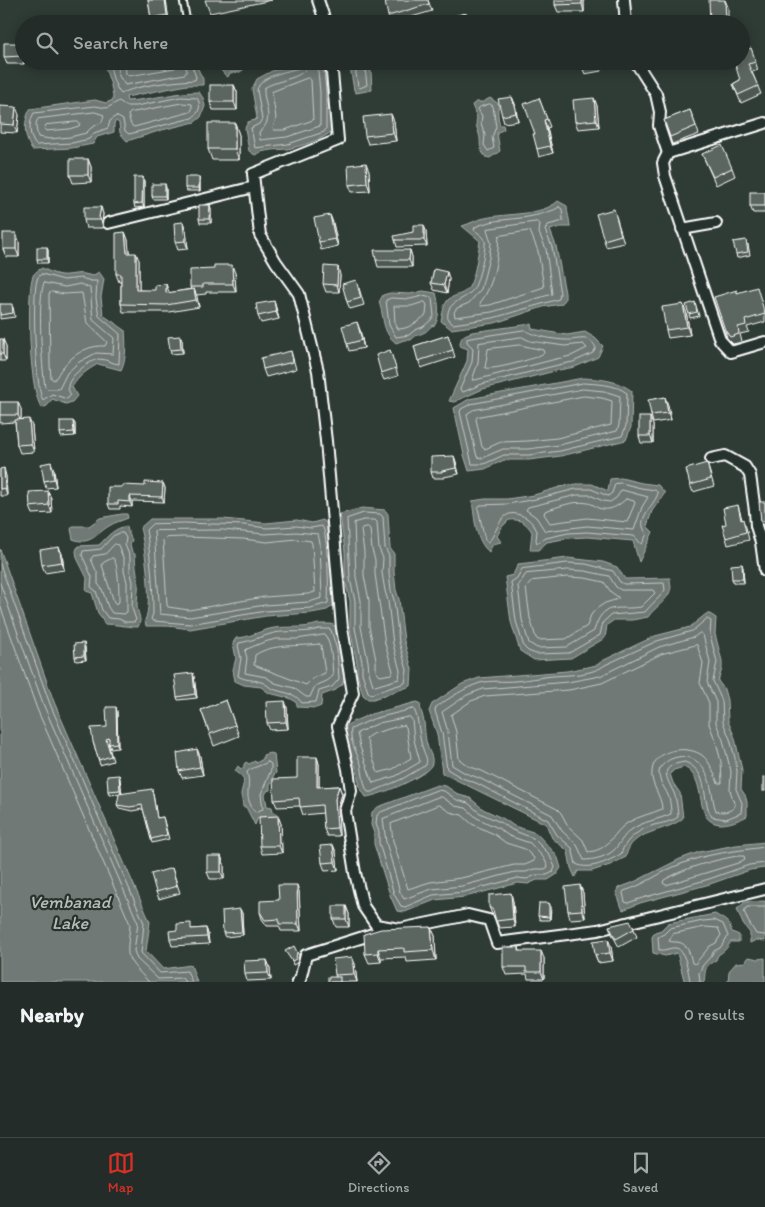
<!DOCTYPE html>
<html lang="en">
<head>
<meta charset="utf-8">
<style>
	body { margin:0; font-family:Itim,sans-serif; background:#2f3834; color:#f1f3f6 }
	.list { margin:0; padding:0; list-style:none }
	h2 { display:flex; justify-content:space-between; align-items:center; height:65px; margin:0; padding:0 20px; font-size:21px }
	h2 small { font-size:16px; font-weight:400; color:#a3a7a8 }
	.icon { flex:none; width:28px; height:28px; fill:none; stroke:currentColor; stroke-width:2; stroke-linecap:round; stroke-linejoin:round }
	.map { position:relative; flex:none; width:765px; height:982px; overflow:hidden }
	.search { position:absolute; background:#232c28; box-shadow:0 2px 12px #0003; left:15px; right:15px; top:15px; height:55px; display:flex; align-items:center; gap:12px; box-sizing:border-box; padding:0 18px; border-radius:28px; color:#a3a7a8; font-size:19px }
	.sheet { height:155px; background:#232c28 }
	nav { display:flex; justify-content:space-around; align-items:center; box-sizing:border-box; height:70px; border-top:1px solid #404845; background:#232c28; font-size:14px; color:#a3a7a8 }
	nav a { display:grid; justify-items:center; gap:2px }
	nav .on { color:#d93025 }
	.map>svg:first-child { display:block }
</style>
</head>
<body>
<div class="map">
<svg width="765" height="982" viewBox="0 0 765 982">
	<rect width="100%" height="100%" fill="#2f3b35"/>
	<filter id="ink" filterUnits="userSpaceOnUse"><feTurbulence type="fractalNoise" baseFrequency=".02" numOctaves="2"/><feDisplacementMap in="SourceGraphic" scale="10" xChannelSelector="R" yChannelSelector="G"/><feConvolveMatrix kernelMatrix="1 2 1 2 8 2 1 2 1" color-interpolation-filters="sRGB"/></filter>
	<g filter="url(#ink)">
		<g fill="#707975" stroke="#a9afac">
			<path d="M108,61H194L203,79V85H187L126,97L127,101C151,100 174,92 199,92L203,98L205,106L201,117L195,122L162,130L127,141L120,133L119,123L116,121L114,124V132L97,137L93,144L72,148L32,150C24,137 23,123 30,109L95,100L106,103L113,100C113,88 108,77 104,65Z"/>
			<path d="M211,61H255L240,72L230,73L228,77L225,75L220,69L213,68Z"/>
			<path d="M307,61H327L332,131C324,139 299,147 287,149C276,150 265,149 255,155L249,151L245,128L248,122L255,120L257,118L252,89L257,79L272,71Z"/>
			<path d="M349,61H369L371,72L372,90L356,93L354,90Z"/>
			<path d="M490,98L499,104C497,111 498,118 500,125H503L504,129L497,133L500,151L490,158L486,157C477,148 482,143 479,134C477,128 475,124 477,118L472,105L476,102H483Z"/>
			<path d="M558,201L567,206C567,214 570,219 570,227H560L550,230L556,246L565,293V300L561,304L543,307L495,323L451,329L441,321C443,314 443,304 449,299C456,294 464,295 469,287C475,277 478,253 480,241L462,226C470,224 477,219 485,218C507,213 542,216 558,201Z"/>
			<path d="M42,268C50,272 58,276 67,275C78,274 80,272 92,276L99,272L104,279L101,297L103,315L125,330C126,343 127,358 121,370L98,364C87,370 79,376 72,387L77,396L72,402L66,404L52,399L47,406L42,408C29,394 27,299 32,279C33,273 37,271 42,268Z"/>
			<path d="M423,291L436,293C439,304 440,316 435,325C429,326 429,330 425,332C418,336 418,333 411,340H404L396,343C381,331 385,319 379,302L383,295L390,293L410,294Z"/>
			<path d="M531,324L532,329L567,335L585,332L595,338L603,346L598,357L575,367L559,370L483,389L454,402L449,401L467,361L468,349L460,346C460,337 463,335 472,332Z"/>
			<path d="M583,378C601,379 617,380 632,391L631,427L626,440L561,456L529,460H504L485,469L469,471L464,455L454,408L469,399Z"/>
			<path d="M621,478L642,483L658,485L665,493L652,511L647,526L653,532L639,562L633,541L587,537L569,538L547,542L538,550H530L532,532C526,522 520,519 509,520L502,527L497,536L501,542L493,544L489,552C475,540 475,519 472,501L485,499H507L534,495L560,487L576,484H592L608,491L610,479Z"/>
			<path d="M362,508L385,510L388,514L390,548L394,554V572L396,590L399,599L404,641L412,669L411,686L373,699H368L363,695L357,674V663L350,628V601L345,580V552L340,514Z"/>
			<path d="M122,514H127L128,518C121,521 115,522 109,526C96,534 90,546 73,539L71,529L73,526H89L100,518Z"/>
			<path d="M150,519H223L266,523L297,520L312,523L323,520L329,526L333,606L327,610L311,613L266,616L190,629L168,626H146L145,620C153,605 145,546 140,528Z"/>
			<path d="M127,526L128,532L132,540L130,544L132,552L135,554C135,564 137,572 138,581C139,589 137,597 137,605C137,614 143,618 138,627C126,627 116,624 104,624L102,618L98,613L92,593L86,591L87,578L77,558L76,551L78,546L99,545C108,536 114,528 127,526Z"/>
			<path d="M0,549L54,702L150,922L146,951L163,969L191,965L197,982H0Z"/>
			<path d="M568,558L603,562L617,567L625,579L670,578C670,582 672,588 670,591C668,600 654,608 648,617L632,620H614L607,625L605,638L571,658L534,660L520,651L511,622L505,577L513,575L518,564Z"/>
			<path d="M706,614H710L716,618L715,634L722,661V669L718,681L724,689L727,700L728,721L735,738L739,757L742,770L741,789L745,795L747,802V816C740,820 729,824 721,824C691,823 710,780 684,767L674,770L670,774L673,783L680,793L683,818C667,833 630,829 626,857L610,865L592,871H578L575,877L571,868L568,851L552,838L546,824L442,773L437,734L429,711L432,704L462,684L479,678L567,671L597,665L602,661L655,636L690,627Z"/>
			<path d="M318,624H331L335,626C340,640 349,672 342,685L338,687L336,690L322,695L321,706L316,708L298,707L295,701L289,698L269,693L261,687L244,685L235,681L233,670L236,658L233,643L236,638C249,638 261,630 274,628C289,626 304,629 318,624Z"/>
			<path d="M417,702L420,703C420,710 423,715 424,722C425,731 425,740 428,748C430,753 433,757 432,763C431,775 378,796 366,797L360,788L356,767L349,750L345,735L346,726L352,722L371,714Z"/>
			<path d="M270,753L274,754L276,773L273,776V781L270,784V790L267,791L265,795L267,806L272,807L273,811L278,814V817H258L255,825L246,807H243C243,802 241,797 241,794C243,782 248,779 235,771L238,766L241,769L244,767V764L246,762L249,764L255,761L256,763L263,759V755Z"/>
			<path d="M437,785L446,786L459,795L470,798L483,809L504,819L514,826L536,833L553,851L558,858L561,868L556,875L548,880H537L528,884L518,883L465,897L435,900L405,912L397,911L390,895L374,844V833L371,825L372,812L378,807Z"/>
			<path d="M765,842V868L750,870L710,884L640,903L623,910C620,905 620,899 616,893L618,888L632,883L680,859L699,852L736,845Z"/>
			<path d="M765,901V941L756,940L750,943V933L743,924L737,909L745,902Z"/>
			<path d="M715,914C724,920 729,920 732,932L739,935V942H730C728,948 723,952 718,955L716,960C703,967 706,971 704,982H687L684,980L677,953L665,956L653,953L652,937L655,932L661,930L668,923Z"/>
			<path d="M749,957L758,959L765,958V982H728L729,971L736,963L745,962Z"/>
		</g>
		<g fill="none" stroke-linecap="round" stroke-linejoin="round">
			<g stroke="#c6c9c8" stroke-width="1">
				<path d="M111,61C109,71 115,87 121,94C135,85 178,81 195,80L196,77L190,61"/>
				<path d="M117,61L119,76L125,85L185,74L187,71L184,61"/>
				<path d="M125,61L126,74L129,76L175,68L177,66L176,61"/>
				<path d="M301,61L299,68C286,72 261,75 257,90L262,119L259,124L251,128L255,148L288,144L324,132L326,129V91L323,61"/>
				<path d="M308,61C307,66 307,69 303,72C295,79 275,81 264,88C263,105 276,119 259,132L260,140L287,137L320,126V92L317,61"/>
				<path d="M354,61L358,86L360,88L367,85L364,61"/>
				<path d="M308,78L311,80L313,120L285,130H274L273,128L276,118L272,92Z"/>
				<path d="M181,97L197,98C202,106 199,113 192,118L129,134L125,131L123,120L116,116L110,121L108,128L94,133L89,139L72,143L36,145C29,138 28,122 34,113L95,106L107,108L119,101L126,106H136Z"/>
				<path d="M182,103L192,104V110L190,112L134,127L131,125L128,115L130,113Z"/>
				<path d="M490,104L493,106L496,127L492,137L494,148L488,151L484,145L485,135L481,123L482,116L478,109L480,107Z"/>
				<path d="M95,112L104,115L102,122L91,128L86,133L70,137L50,139L38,137C37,131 34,124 38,119Z"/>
				<path d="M77,122L80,123L79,126L69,129L46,131L44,129L46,125Z"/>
				<path d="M559,207L562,209L563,221L548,225L545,230L552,247L560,293L559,299L493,318L453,324L448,320C445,301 463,302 473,290C478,283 486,250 485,241C484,236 478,233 474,230L475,227C496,217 522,221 544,213C550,211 554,211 559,207Z"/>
				<path d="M537,222L540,224L539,233L546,249L552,294L492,312L455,317L454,312L457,308L469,303L481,289L489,258L491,243L487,229Z"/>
				<path d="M530,231L538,251L544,287L490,305L481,306L480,303C494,286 498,257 499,236Z"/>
				<path d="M42,274L64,280L81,278L91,281H97L96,298L99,316L120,334L119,364C113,364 107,359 99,359C90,360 67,377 68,388C68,389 70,394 71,395L67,399L52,394L43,400C35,388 32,295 37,280C38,276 39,276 42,274Z"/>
				<path d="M44,283L65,287L80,284L90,288L93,320L114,338L113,354L96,353L79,362L67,373L59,389H47L45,387C42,367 37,299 44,283Z"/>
				<path d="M52,292L64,294L82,293L87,323L107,342L105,346C88,345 74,354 63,367C59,371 58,376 54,380L51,378L50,365L49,294Z"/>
				<path d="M423,296L432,298L434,316L431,320L423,327L415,330L409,335L396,337L389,325L386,300L391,298L410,299Z"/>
				<path d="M425,302L427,305L426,315C417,322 409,329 398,329L395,323L394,306H411Z"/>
				<path d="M525,330C532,336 556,340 566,340C578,341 589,333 596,348L593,353L573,362L558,365L482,384L463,392L461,391L460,389L472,362L473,348L467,342V339Z"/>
				<path d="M522,337L530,341L565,346L583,344L587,348L571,356L556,359L475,380H472L478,363L479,343Z"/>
				<path d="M520,345L543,350L544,353C535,359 495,370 485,368L488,349Z"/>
				<path d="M583,383C597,384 615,384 627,393L626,426L622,436L560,451L529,455H504L484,464H472L460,412L461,409L471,404Z"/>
				<path d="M583,389L604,391L620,396L619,425L617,431L559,445L528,449H503L482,458L477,457L467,415L468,413L473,410Z"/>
				<path d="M584,396L602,398L612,401L611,425L557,438L528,441L501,442L485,449L482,447L476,419L477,417Z"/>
				<path d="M621,483L641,488L655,490L658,493C654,507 634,519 647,534L642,544L640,543L637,539L634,536L587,532L568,533L546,538L537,543L536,540L537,531C533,523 529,518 520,515C499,507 498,534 488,542L485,540L478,508L480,505L508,504L536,499L576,489H591L608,496L612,493L615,484Z"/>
				<path d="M622,490L648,497L642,507L634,530L587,526L545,531L536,517L526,510L528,507L577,495H590L603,501L610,502L616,498Z"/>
				<path d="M626,499L634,501L635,503L627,522L587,518L550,523L544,514L545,511C558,507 574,500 588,503C591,503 595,506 598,508C610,512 618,506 626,499Z"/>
				<path d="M364,513L380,514L383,517L385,548L389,556V573L391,591L394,600L399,642L407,670L405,683L371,694L368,692L362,673V662L355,628V601L350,579L347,519Z"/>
				<path d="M364,520H375L377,522L379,549L383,558L382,573L385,591L388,601L393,644L400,671L399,679L375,686L373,685L369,672L368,661L361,627V601L356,577L354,523Z"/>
				<path d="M184,523L244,525L267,528L296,526L311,528L322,526C328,533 329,591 328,603L311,608L266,611L190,624L153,621L151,619L153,614C153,585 151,557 146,530L152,524Z"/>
				<path d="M368,527L370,529L372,550L375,560V574L385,644L393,671L391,674L380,676L376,671V660L369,626V600L364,576V552L361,530L362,528Z"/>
				<path d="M223,530L265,534L296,532L318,534L320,543L322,598L309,602L265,605L190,617L160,614L154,531Z"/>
				<path d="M120,533H123L126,538L125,545L130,557V570L133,582L132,608L136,620L134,622H125L119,619L108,618L102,610L96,591L91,587L92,577L82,555L83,551L101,549L113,536Z"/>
				<path d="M184,537L243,539L267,542L296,539L311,541L312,544L315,592L308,594L264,597L189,610L168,607L167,605L163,540L165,538Z"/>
				<path d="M115,544L118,545L124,560V571L127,582V612L124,614L112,613L108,607L102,589L98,584V575L91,559L93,556L105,554Z"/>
				<path d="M113,558C119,564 119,592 119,602L116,604L114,602L102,565L103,563Z"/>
				<path d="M568,563L586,564L613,571L620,582L624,584L664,583L665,590C659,599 651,604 645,612L611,615L603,622L600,635L569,653L536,654L528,651L524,647L516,621L511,582L517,578L522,569Z"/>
				<path d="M0,564L50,704L144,923L141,953L160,973L187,971L192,982"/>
				<path d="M568,570L585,571L609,576L616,587L621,590H653L655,593L641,607C615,611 603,600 594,631L567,647L537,648L529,643L522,620L518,586L526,574Z"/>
				<path d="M568,577L585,578L604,582L611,592L618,597V599L605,603L596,609L591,615L587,626L566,639L538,640L536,638L530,618L526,588L532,581Z"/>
				<path d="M0,583L44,706L138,923L134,951L137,959L158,979L182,978L185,982"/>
				<path d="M0,605L37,709L130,924C127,960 123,955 149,982"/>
				<path d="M707,619L711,621L710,635L717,662L713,681L722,701L723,722L730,739L735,758L737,771L736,789L742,803L741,813L726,819L712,817C700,798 711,773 685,762C659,766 665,775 674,793C676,797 678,812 678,817C671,822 662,823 654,825C640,829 625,839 621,854C608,861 590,871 576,864L572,848L557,835L548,820L476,783L462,778L447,769L442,733L435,711L436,707C450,698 464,688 480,683C491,680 503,682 515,681C528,680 540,677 553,676C568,675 593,675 605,665L657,641L692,631Z"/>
				<path d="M319,629H329L331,630L337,650L339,679L332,687L319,691L316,702L302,703C294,691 283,694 271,688C268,686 265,683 261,682C253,679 246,681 238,676L241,658L238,646L239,643C252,641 262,636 274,633C289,630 304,634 319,629Z"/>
				<path d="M700,633L703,635L710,662L707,682L716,702V723L723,740L728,760L731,771L730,790L735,806C731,812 723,813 716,811C713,803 713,796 711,788C707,767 693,750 671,759C665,762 659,767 659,773C659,782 665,788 668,795C670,799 671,809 671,814C658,820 643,821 631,830C623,835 619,846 613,851C606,857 593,860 584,860L577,845L562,831L552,815L479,778L465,773L452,765L448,732L442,712L467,695L483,689L568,682L600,676L659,647L694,637Z"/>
				<path d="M325,635C332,644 332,664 333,676L327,681L315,686L310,697H306L294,688L275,683L266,677L245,673L247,658L245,651L247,649L264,642L276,639H296Z"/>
				<path d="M319,644L321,645L325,673L312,679L306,685L254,665L255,655C273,643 298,647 319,644Z"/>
				<path d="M697,645L703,663L700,683L709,703V724L716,742L721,762L722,783H718C714,774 711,763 703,756C688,744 654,749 652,771C650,785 662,796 662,809C651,814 639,816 629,822C612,832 611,850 588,852L583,840L568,826L561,813L557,809L482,771L468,766L459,759L456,732L451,715L471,701L485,696L569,690L602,683L661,654Z"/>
				<path d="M414,709C420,722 418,736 423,749C425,756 428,758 426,765L402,779L372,792H368C363,785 363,773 361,764C357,753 349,741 351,729L373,719Z"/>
				<path d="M410,717L412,720L414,740L420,762L396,776L373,783L360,747L357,733L379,723Z"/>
				<path d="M399,726L404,725L406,727L411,758L393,769L378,773L366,738L372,734Z"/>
				<path d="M268,762L271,764V770L261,794L263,809L255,812C242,794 252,791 247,772C250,768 261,766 268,762Z"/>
				<path d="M437,790L444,791L457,800L468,803L480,813L502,823L512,830L533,838L549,854L555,867L553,872L547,875H536L527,879L518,878L464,892L433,895L405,907L401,906L394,894L379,843V832L376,824L377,815L381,812Z"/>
				<path d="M438,797H442L455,806L466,808L477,818L498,828L509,836L530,843L544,858L548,867L545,869H534L526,872H515L462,886L432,889L404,899L400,892L386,842L383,819Z"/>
				<path d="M439,805L450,812L462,815L472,824L494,834L506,843L525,849L534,858V861L525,865H514L461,878L430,882L408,889L393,841L391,824Z"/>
				<path d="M765,847C736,851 708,853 681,864C661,871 645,885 624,891L623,893L625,902L628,903L639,899L709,879L749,865L765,863"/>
				<path d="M737,856H744L745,859L738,863L666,885L663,883L664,880C687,867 711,861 737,856Z"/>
				<path d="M765,907H747L744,911L748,921L756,934L765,935"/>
				<path d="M705,927L718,928L721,935L716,943L710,946L695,964L692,963C690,954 688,943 677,942C674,942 672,942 669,941L673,934Z"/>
				<path d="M690,982C689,974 685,949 676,948C671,947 665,951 659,950L658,937L664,934L670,928L703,921L714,920L723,924L728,936L720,948L714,951L711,956L703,965L699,973L700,982"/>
			</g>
			<defs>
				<path id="lane" d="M183,0L187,22"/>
				<g id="street">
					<path d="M318,0L326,24"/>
					<path d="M624,0L626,24"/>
					<path d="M448,24L464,20"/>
					<path d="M331,61L338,140L253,174L260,235L276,262L299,294L318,371L326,441L342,628L353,693L338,726L348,769L351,791L345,811L355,873L363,906L376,925L400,929L468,915L489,920L497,943L598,930L765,889"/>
					<path d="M635,61L656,94L660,112L659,126L668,153"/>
					<path d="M765,123L668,153L663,163L665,176L720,340L731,352L765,342"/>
					<path d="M108,223L254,187"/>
					<path d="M682,229L716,223"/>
					<path d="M711,459L725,456L745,467L750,475L755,511L756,526L761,542L765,571"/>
					<path d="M297,982L300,980L306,955L376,933"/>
				</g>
			</defs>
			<use href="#lane" stroke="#fff" stroke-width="9"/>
			<use href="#street" stroke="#fff" stroke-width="14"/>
			<use href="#lane" stroke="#26332d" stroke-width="5"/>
			<use href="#street" stroke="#26332d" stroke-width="10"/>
		</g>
		<g fill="#4e5853" stroke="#fff">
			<path d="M148,0H166L169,21L153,24L151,18Z"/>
			<path d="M205,0H272L210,13Z"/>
			<path d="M428,0L432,11L391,23L388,16Z"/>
			<path d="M584,0V12H558L555,5Z"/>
			<path d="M21,43L24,50V64H7L4,57Z"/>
			<path d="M751,48L758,70L752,72L761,94L741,103L733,84L740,80Z"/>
			<path d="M599,61L601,71L585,74L582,67Z"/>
			<path d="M234,85L237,92V110H213L210,102Z"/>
			<path d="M512,97L515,104L518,121L504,123L502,116Z"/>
			<path d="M539,98L550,127L547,128L553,153L539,157L537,149L535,134Z"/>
			<path d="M594,98L597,106L599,127L578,129L575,122Z"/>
			<path d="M0,106L19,115L17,133L0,132Z"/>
			<path d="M690,110L699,134L672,144L664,120Z"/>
			<path d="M394,121L396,141L368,144L365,136Z"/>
			<path d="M235,123L239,135V160H212L208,149Z"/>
			<path d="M702,154L732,168L735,176L716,185Z"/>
			<path d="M88,159L91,167V182L73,183L70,175Z"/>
			<path d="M369,171L370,191L352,192L349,185Z"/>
			<path d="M199,177L200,181V191H187L185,188Z"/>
			<path d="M144,181V207L135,208L134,204Z"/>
			<path d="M165,184L166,188V199H153L152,196Z"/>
			<path d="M765,192V213H753L750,206Z"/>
			<path d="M210,205L211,209V223H200L199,219Z"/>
			<path d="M101,207L103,214L102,223L103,228H86L84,220Z"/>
			<path d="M330,215L333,223L338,246L321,250L319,242Z"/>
			<path d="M616,216L624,243L606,247L604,240Z"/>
			<path d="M186,230L188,249L178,250L175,242Z"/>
			<path d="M426,231L427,246L397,247L395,240L413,232Z"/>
			<path d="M125,232L128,240L129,253L139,260V290L169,292V293L191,289L190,287L235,273L236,292H206V294L196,295L199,307L169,312H123L121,304V282H119L116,274Z"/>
			<path d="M19,241V257H6L3,249Z"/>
			<path d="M748,244L750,255L737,258L736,254Z"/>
			<path d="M48,250V263H38L37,259Z"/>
			<path d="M410,250L412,257V267H378L376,260Z"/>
			<path d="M447,272L449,279L447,293L434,290L431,283Z"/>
			<path d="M340,275L339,292H326L323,284Z"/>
			<path d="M359,288L364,305L350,309L347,302Z"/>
			<path d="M737,293L765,312V322L747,327L749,332L740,334L742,342L733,344L727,338L725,330Z"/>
			<path d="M274,301L276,308L279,319L261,323L258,316Z"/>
			<path d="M695,302L699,316L690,318L689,314Z"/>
			<path d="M0,304L13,307L15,317L0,319Z"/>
			<path d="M686,311L690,335L668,338L666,330Z"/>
			<path d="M360,330L364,348L349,351L347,344Z"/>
			<path d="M448,335L455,357L421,368L414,346Z"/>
			<path d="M180,336L182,340L183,353L171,354L170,350Z"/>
			<path d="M0,339L6,346V361H0Z"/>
			<path d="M390,350L398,376L384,380L381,373Z"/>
			<path d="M291,351L296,369L266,377L263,369Z"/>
			<path d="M0,402L21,409V419L32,426L34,452L20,453L17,445L15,422L0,423Z"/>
			<path d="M668,405L671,420L653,423L651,415Z"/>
			<path d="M73,421L75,424V436L61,437L60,433Z"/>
			<path d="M653,425V443H641L639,436Z"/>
			<path d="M454,456L456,462L459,474L444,477V478H433L431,472Z"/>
			<path d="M707,463L714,486L693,492L690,485Z"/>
			<path d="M0,469L6,476L7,496H0Z"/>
			<path d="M54,470L56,487L46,488L44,481Z"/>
			<path d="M163,483L165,488L164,502L132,501V507L120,506V509H110L108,504L145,486Z"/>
			<path d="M51,498L52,513L33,514L30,507Z"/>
			<path d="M765,502V528H764L761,521Z"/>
			<path d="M738,505L742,519L746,527L749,540L728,545L726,538V524Z"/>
			<path d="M59,547L62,554L64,570L45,573L42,565Z"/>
			<path d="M742,564L743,568L744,583H734L732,579Z"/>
			<path d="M85,647L86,660L76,661L75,657Z"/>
			<path d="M193,673L194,677L197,698L178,700L177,697Z"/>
			<path d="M226,700L239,736L214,746L201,710Z"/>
			<path d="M285,701L287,708L288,729L270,730L267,723Z"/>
			<path d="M116,707L117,712L118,748L111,749L109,743H108L113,761L100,765L93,742L107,727Z"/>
			<path d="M197,749L200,756L203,775L182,778L179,771Z"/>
			<path d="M317,757L319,764V787L339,786L342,794L338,807L339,836H327L324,829L323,813L303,815L300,806L277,807L274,800L297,778Z"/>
			<path d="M119,775L120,779L122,794L109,795L108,791Z"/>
			<path d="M153,793L157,818L163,817L169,839L152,843L143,809L132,811L119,808L117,805Z"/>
			<path d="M278,816L281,824L282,853L262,854L260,846Z"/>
			<path d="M333,845L336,852L338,870L325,871L322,863Z"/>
			<path d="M221,856L224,864V879H210L207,872Z"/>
			<path d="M172,868L180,893L159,899L156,892Z"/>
			<path d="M580,885L583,893L585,918L570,919L568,911Z"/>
			<path d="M299,891L301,931H281L279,926H267L262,919L260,912L279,900Z"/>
			<path d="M513,901L515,927L499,928L495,917L492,914L489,907Z"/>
			<path d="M346,906L349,914V927H336L333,919Z"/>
			<path d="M551,907L550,920H540L538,916Z"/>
			<path d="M242,913L243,935L225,937L223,933Z"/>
			<path d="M609,926L634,929L637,937L619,947L612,934Z"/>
			<path d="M431,927L435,936L436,960L407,962L406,957L381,958V962L369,963L365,954Z"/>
			<path d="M206,928L208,934L209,944L172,946L170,939L177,930Z"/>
			<path d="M611,946L613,961L598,963L595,955Z"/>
			<path d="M519,947L520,951L544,958V979H528L527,974L506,975L503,967Z"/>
			<path d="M352,957L355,964L357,982H328L336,977L335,975Z"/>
			<path d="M267,960L270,968L271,980L247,981L245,974Z"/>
		</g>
		<g fill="#404744" stroke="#fff">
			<path d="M165,0H166L169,21L167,15Z"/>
			<path d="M582,0H584V12L582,4Z"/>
			<path d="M725,0L728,7V24H726V23Z"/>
			<path d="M21,43L24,50V64L22,56Z"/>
			<path d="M234,85L237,92V110L234,102Z"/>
			<path d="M512,97L515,104L518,121Z"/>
			<path d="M594,98L597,106L599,127L596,120Z"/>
			<path d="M16,107L19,115L17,133L14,125Z"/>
			<path d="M391,114L394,121L396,141L393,133Z"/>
			<path d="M544,120L547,128L553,153L550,146Z"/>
			<path d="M235,123L239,135V160L235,149Z"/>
			<path d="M88,159L91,167V182L88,175Z"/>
			<path d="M366,163L369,171L370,191L367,183Z"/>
			<path d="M143,177L144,181V207L142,203Z"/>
			<path d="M199,177L200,181V191L199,188Z"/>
			<path d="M165,184L166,188V199L165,196Z"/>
			<path d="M210,205L211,209V223L209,219Z"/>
			<path d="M101,207L103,214L102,223L99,217Z"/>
			<path d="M330,215L333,223L338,246L335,239Z"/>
			<path d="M183,222L186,230L188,249L185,241Z"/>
			<path d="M424,225L426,231L427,246L424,240Z"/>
			<path d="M125,232L128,240L130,260L127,253Z"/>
			<path d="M16,233L19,241V257L16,249Z"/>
			<path d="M47,247L48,250V263L47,259Z"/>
			<path d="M410,250L412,257V267L409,260Z"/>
			<path d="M136,253L139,260V298L136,290Z"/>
			<path d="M232,265L235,273L236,292L233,284Z"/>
			<path d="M338,267L340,275L339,292L337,285Z"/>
			<path d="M447,272L449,279L447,293L444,285Z"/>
			<path d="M166,284L169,292V301L166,293Z"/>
			<path d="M194,289L197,296L199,307L196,300Z"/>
			<path d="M274,301L276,308L279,319L276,312Z"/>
			<path d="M683,304L686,311L690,335L687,327Z"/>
			<path d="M357,322L360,330L364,348L362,340Z"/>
			<path d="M180,336L182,340L183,353L181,349Z"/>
			<path d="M3,339L6,346V361L3,354Z"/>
			<path d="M665,397L668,405L671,420L668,413Z"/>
			<path d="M18,402L21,409V422L18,415Z"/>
			<path d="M650,417L653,425V443L650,436Z"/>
			<path d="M29,419L32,426L34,452L31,444Z"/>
			<path d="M73,421L75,424V436L74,432Z"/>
			<path d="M454,456L456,462L459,474L456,468Z"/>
			<path d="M51,462L54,470L56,487L54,479Z"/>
			<path d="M4,468L6,476L7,496L5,488Z"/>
			<path d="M163,483L165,488L164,502L162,497Z"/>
			<path d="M48,491L51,498L52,513L49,505Z"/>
			<path d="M130,496L132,501V507L130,502Z"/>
			<path d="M59,547L62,554L64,570L62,562Z"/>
			<path d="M742,564L743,568L744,583L743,579Z"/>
			<path d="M84,643L85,647L86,660L84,656Z"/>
			<path d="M193,673L194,677L197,698L195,694Z"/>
			<path d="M285,701L287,708L288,729L286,722Z"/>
			<path d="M116,707L117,712L118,748L117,743Z"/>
			<path d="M197,749L200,756L203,775L200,767Z"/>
			<path d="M317,757L319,764V795L317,787Z"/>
			<path d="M119,775L120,779L122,794L120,790Z"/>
			<path d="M339,786L342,794L338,807L339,836L337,828L335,799Z"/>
			<path d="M278,816L281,824L282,853L279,846Z"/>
			<path d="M333,845L336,852L338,870L335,862Z"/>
			<path d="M221,856L224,864V879L221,872Z"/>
			<path d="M297,885L299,891L301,931L298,924Z"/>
			<path d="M580,885L583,893L585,918L582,910Z"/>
			<path d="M511,893L513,901L515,927L513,919Z"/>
			<path d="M549,903L551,907L550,920L549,917Z"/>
			<path d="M346,906L349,914V927L346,919Z"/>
			<path d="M240,909L242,913L243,935L242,932Z"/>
			<path d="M431,927L435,936L436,960L433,950Z"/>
			<path d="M206,928L208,934L209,944L207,937Z"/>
			<path d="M608,939L611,946L613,961L610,953Z"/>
			<path d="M378,949L381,958V962L378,953Z"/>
			<path d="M541,951L544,958V979L541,972Z"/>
			<path d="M297,952L299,955L297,963L293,965L292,961Z"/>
			<path d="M352,957L355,964L357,982L354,974Z"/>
			<path d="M267,960L270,968L271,980L268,973Z"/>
		</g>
		<g fill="#5b6661" stroke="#fff">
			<path d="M148,0H165L167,15L151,18Z"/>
			<path d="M394,0H428L429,4L388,16L385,2Z"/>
			<path d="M555,0H582V4L555,5Z"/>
			<path d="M709,0H725L726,23H710Z"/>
			<path d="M473,21V24H453V23Z"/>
			<path d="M4,43H21L22,56L4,57Z"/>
			<path d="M751,48L756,62L748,64L758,86L738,95L733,84L740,80L734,61H741V51Z"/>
			<path d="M581,61H597L598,63L582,67Z"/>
			<rect x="210" y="85" width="24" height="17"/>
			<path d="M512,97L516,113L502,116L498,99Z"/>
			<path d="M539,98L547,119L544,120L550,146L537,149L533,134H535L524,104Z"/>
			<path d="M594,98L596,120L575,122L573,100Z"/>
			<path d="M0,106L16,107L14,125L0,124Z"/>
			<path d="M690,110L696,126L670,137L664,120Z"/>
			<path d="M391,114L393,133L365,136L363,117Z"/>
			<rect x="208" y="123" width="27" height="26"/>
			<path d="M722,145L732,168L713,177L702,154Z"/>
			<rect x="70" y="159" width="18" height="16"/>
			<path d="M366,163L367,183L349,185L348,165Z"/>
			<path d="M134,177H143L142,203L134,204Z"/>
			<rect x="185" y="177" width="14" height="11"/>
			<rect x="152" y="184" width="13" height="12"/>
			<rect x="750" y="192" width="15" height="14"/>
			<path d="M199,205H210L209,219H199Z"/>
			<path d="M84,207H101L99,217L101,220H84Z"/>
			<path d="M614,209L621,235L604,240L596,214Z"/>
			<path d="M330,215L335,239L319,242L314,218Z"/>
			<path d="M183,222L185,241L175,242L174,223Z"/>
			<path d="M413,225H424V240H395L394,236L413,232Z"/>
			<path d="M125,232L127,253H136V290H155V285L166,284V293L194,289L196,300L166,305L121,304V274H116V233Z"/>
			<rect x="3" y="233" width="13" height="16"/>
			<path d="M746,240L748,252L736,254L733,242Z"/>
			<rect x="37" y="247" width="10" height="12"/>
			<path d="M374,250H410L409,260H376Z"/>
			<path d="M214,265H232L233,284H203V287H190V270L214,269Z"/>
			<path d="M324,266L338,267L337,285L323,284Z"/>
			<path d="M434,269L447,272L444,285L431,283Z"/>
			<path d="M356,280L361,298L347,302L342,284Z"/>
			<path d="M757,287L765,314L745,320L746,325L738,327L739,334L730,337L725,330L714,297L737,290V293Z"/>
			<path d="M274,301L276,312L258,316L256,304Z"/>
			<path d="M695,302L697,312L689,314L686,305Z"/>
			<path d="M0,304H12L13,313L0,315Z"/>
			<path d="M683,304L687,327L666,330L662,307Z"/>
			<path d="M357,322L362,340L347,344L342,326Z"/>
			<path d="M448,335L453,350L418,361L414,346Z"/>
			<path d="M180,336L181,349L170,350L168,337Z"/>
			<rect x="0" y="339" width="3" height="15"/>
			<path d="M390,350L396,368L381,373L376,355Z"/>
			<path d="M291,351L293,362L263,369L261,358Z"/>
			<path d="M665,397L668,413L651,415L648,400Z"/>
			<rect x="0" y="402" width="18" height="13"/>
			<rect x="639" y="417" width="11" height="19"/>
			<path d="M29,419L31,444L17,445L15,420Z"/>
			<path d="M60,421H73L74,432L60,433Z"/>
			<path d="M454,456L456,468L442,471V472H431V457Z"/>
			<path d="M51,462L54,479L44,481L41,464Z"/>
			<path d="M707,463L711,479L690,485L686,469Z"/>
			<path d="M4,468L5,488L0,489V469Z"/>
			<path d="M145,482L163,483L162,497L130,496V502L118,501V504H108V487H122V485L145,486Z"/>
			<path d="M48,491L49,505L30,507L29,492Z"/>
			<path d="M759,502H765V521H761Z"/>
			<path d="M738,505L741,520L743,519L746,532L726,538L722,525L726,524L723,508Z"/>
			<path d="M59,547L62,562L42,565L40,550Z"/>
			<path d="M742,564L743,579H732L731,565Z"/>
			<path d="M84,643V656L75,657L74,644Z"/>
			<path d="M193,673L195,694L177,697L174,675Z"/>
			<path d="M226,700L235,725L210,734L201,710Z"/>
			<path d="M285,701L286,722L267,723L266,702Z"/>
			<path d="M106,707H116L117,743L109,744V738L106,739L111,756L99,760L93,742L91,728L107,727Z"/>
			<path d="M197,749L200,767L179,771L177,753Z"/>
			<path d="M297,757H317V787L339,786L335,799L337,828L324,829L322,805L300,807L299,798L274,800L273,779L297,778Z"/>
			<path d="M119,775L120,790L108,791L107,776Z"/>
			<rect x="763" y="777" width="2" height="14"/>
			<path d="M152,789L157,818L163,817L167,835L151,839L142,805L130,807L117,805L119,794Z"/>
			<path d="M278,816L279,846H260L259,817Z"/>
			<path d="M333,845L335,862L322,863L320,846Z"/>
			<rect x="207" y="856" width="14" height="16"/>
			<path d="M172,868L177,886L156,892L151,874Z"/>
			<path d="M278,885H297L298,924H279V919L265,920L260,912V901L279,900Z"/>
			<path d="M580,885L582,910L568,911L565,887Z"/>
			<path d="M511,893L513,919L496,921L493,910L489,907V895Z"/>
			<path d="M539,903H549V917L538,916Z"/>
			<rect x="333" y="906" width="13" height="13"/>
			<path d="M240,909L242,932L223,933L222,911Z"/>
			<path d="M630,921L634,929L616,939L609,926Z"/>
			<path d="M191,923V929L206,928L207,937L170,939L169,931L177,930V924Z"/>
			<path d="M431,927L433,950L404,952V948L378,949V953L365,954L364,934L381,929Z"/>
			<path d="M608,939L610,953L595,955L593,941Z"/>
			<path d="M294,946L297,952L296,959L292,961L285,951Z"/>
			<path d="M503,947H519V951H541V972H526V967H503Z"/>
			<path d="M352,957L354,974L335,975L333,959Z"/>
			<path d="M267,960L268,973L245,974L244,961Z"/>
			<rect x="328" y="977" width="12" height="5"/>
		</g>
	</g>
	<g text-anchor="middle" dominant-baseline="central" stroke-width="4.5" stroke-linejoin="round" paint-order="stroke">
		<g font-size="18" font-style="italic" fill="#b8bcba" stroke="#26332d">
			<text x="70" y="902">Vembanad<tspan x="70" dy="21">Lake</tspan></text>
		</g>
	</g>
</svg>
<div class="search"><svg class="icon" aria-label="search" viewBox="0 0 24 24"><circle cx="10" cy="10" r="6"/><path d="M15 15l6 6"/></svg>Search here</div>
</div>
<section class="sheet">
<h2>Nearby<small>0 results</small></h2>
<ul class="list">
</ul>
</section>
<nav>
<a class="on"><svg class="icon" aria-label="map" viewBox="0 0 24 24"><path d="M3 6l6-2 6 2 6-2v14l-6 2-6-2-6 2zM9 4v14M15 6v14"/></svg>Map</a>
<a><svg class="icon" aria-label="directions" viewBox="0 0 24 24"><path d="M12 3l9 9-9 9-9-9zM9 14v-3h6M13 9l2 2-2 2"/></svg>Directions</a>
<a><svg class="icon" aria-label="saved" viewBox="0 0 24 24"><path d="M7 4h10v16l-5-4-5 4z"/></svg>Saved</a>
</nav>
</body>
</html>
